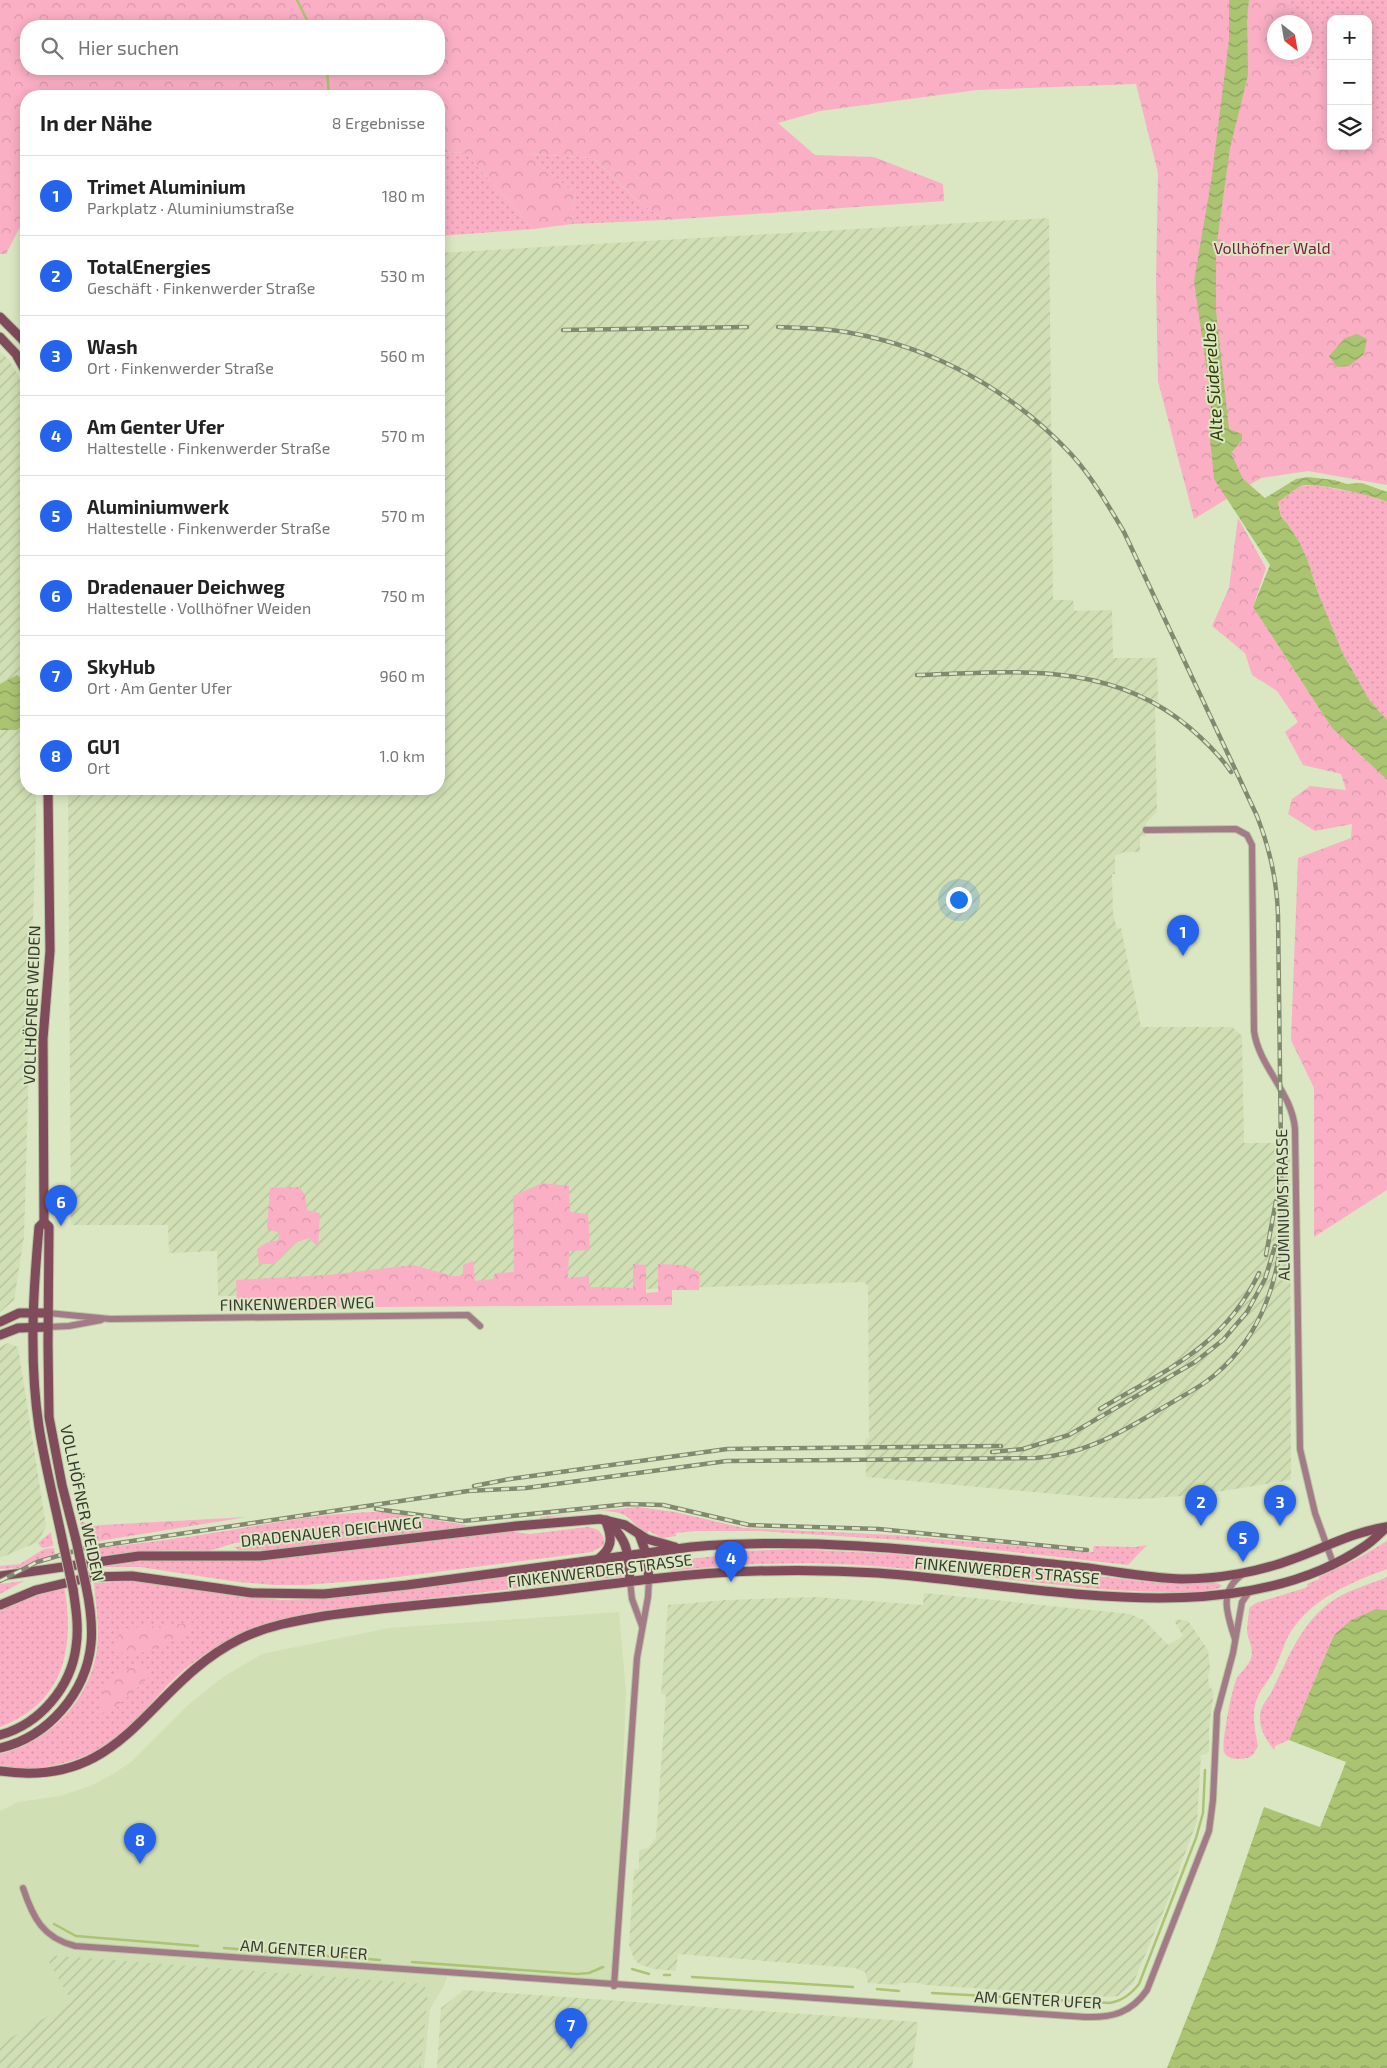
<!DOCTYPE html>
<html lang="de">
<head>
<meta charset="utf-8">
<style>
	body { margin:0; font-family:"Exo 2",sans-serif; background:#f2f2f2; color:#222 }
	.controls { position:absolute; right:15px; top:15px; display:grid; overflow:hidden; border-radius:10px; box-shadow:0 2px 12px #0003 }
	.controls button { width:45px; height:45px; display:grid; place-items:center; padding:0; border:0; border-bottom:1px solid #e0e0e0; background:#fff; color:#222; font:25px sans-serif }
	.compass { position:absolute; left:1267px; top:15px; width:45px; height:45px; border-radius:50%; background:#fff; box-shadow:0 2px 12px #0003; rotate:149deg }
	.you { position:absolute; left:958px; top:899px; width:18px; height:18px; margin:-12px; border:4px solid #fff; border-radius:50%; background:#1a73e8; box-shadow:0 0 0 8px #1a73e833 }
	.badge { display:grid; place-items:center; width:32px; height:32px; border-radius:50%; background:#2563eb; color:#fff; font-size:16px; font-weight:700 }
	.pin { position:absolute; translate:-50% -41px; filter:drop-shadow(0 1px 2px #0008) }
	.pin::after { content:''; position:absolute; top:26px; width:18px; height:15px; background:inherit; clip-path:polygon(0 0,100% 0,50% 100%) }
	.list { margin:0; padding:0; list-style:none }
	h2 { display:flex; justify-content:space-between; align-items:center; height:65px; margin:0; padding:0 20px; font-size:21px }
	h2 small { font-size:16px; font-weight:400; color:#767676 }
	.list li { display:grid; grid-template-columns:32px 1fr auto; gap:15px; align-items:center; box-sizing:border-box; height:80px; padding:0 20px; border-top:1px solid #e0e0e0 }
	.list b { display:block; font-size:19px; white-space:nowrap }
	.list p { margin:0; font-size:16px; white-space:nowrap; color:#767676 }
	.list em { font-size:16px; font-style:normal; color:#767676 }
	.icon { flex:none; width:28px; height:28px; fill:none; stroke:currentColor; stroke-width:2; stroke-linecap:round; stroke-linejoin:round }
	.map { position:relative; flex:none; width:1387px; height:2068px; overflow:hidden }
	.search { position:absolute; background:#fff; box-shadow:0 2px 12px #0003; left:20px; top:20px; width:425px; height:55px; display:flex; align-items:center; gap:12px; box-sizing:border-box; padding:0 18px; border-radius:20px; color:#767676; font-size:19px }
	.panel { position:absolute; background:#fff; box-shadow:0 2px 12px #0003; left:20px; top:90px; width:425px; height:705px; border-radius:20px }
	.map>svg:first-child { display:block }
</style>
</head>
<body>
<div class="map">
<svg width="1387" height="2068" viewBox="0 0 1387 2068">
	<defs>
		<pattern id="industrial-furrows" width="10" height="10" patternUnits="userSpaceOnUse" patternTransform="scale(1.25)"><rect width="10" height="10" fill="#d0dfb4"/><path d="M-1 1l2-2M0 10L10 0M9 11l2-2" fill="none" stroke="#b3c09b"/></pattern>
		<pattern id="grass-dots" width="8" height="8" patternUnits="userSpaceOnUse" patternTransform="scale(1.25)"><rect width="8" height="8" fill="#faafc5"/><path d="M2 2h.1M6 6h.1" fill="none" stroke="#d797a9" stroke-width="1.8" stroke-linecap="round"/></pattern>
		<pattern id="forest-crowns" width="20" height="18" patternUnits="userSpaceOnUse" patternTransform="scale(1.25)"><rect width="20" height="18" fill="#faafc5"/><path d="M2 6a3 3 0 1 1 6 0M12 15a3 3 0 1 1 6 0" fill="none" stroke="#d797a9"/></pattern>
		<pattern id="water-waves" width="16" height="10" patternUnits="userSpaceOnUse" patternTransform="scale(1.25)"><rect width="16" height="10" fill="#abc472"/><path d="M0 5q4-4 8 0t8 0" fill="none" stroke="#8ca05e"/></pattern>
	</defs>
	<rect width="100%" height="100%" fill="#dbe7c3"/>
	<path fill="#d0dfb4" d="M619,1612L626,1693L614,1986L448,1974L444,1986L430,2009L424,2068H0V1811L18,1802L60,1796L88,1787L108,1777L130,1763L188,1705L223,1677L262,1654L389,1628Z"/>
	<g fill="url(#industrial-furrows)">
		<path d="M1049,218L1053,600H1073L1074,611L1112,610L1113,658H1157L1158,702L1155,707L1157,812L1146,823V836H1140V852H1124L1115,856V874H1112L1113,913L1117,929L1121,928L1141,1027H1232L1242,1036L1244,1143H1290L1291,1480L1198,1495L1139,1499L1090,1497L866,1477L865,1439L869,1438L868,1286L864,1282L515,1293L218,1296L217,1251L169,1253L168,1225H71L68,790L439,789V253Z"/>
		<path d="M0,352L9,360L19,377L26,400V789H36V819L24,1237L14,1300L0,1312Z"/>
		<path d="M8,1343L18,1347L46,1526L38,1542L0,1558V1347Z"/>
		<path d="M924,1593L1130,1614L1144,1620L1168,1645L1183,1636L1175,1622L1176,1619L1188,1621L1208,1650L1210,1669L1208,1676L1209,1687L1214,1691L1209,1726V1751L1205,1755H1201L1197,1821L1166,1905L1133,1984L1118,1996L1111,1997L926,1985L918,1983H899L898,1985L868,1983L865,1972L855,1968L678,1954L676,1971L654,1969L639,1964L634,1959L629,1945L634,1870L639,1869V1850L648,1848L656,1838L666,1695L661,1694L668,1605L727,1600L814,1597L923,1605Z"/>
		<path d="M45,1955L425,1984V1988L428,1989L421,2068H0V2044L72,2002Z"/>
		<path d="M464,1990L918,2022L912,2068H437L441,2008Z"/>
	</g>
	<g fill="url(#grass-dots)">
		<path d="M1289,0H1387V145L1368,97V19H1331V70L1288,67V53L1304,52V22H1289Z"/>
		<path d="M439,152L465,153L534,229L439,236Z"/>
		<path d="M529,154L594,158L636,200L665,220L572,224L575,194Z"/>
		<path d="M1314,485L1364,494L1387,502V720L1370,701L1343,654L1317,590L1308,561L1300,543L1287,523L1281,517L1278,501L1301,486Z"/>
		<path d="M637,1507L675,1512L744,1528L894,1535L1093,1552L1094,1546L1135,1547L1147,1545L1128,1565L916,1541L760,1531H696L676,1533V1536L662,1538L649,1531L646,1534C637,1528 632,1518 622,1514C603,1506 561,1516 540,1519V1517Z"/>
		<path d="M387,1512L472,1526L270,1550H239L234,1547L288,1542V1538L235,1543L209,1551L176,1550L128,1552L87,1558L86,1550C126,1544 166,1541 206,1534C266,1525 326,1511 387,1512Z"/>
		<path d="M80,1521L94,1526L101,1525L99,1541L85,1546Z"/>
		<path d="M587,1527C598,1528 605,1533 604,1545L592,1552L382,1579L304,1585H274L238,1582L140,1567H106V1564L164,1560H260L504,1532H515L530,1534Z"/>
		<path d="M51,1532L53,1546L42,1548L38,1543Z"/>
		<path d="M1387,1541V1569C1350,1583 1312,1598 1290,1633C1283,1645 1280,1659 1273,1672C1269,1680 1263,1686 1259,1694C1250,1712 1255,1728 1258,1746L1253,1755L1248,1758C1241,1759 1228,1761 1224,1752C1221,1744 1232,1689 1236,1680C1240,1672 1249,1666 1251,1658C1254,1649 1248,1640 1247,1631C1247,1624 1249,1616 1249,1608L1256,1603L1308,1587L1307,1584L1319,1579V1577L1355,1560Z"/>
		<path d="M54,1548L55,1554L19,1568L0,1569V1566L20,1564L44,1549Z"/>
		<path d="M793,1549L895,1554L1159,1583L1211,1582L1220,1584L1222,1586C1214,1596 1130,1591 1114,1590C1028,1583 942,1570 857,1565C794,1561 733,1564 671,1571L670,1561L716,1556L743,1551Z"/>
		<path d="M617,1567L621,1568L622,1577H619L326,1610C274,1619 237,1630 194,1662C169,1680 151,1705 130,1726C97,1758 44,1776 0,1765V1754C55,1741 99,1690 98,1632C98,1616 95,1599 94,1583L145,1581L195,1589L281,1600L337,1598L564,1570Z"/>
		<path d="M1387,1577V1610L1376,1609L1334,1635L1289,1740L1275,1746L1274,1750C1266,1739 1259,1729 1260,1715C1261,1705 1268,1699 1272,1691C1288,1659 1299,1627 1328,1604C1344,1591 1368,1585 1387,1577Z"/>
		<path d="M24,1581L0,1594V1584Z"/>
		<path d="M64,1585C75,1648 65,1702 0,1727V1611L38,1593Z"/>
	</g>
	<g fill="url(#forest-crowns)" fill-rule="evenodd">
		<path d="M0,0H1289V22H1274V52L1288,53V67L1331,70V146H1368V97L1387,145V485L1308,471L1261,478L1194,519L1158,381L1156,282L1158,173L1136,84L977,90L820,111L778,123L815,155L874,157L943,184L944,201L665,220L636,200L594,158L530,154L575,194L572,224L534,229L465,153L439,152V96H26V215L6,254H0ZM26,26H439V69H26Z"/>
		<path d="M1238,518L1266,568L1253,607L1332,728L1387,780V1190L1314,1237V1088L1291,1040L1298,858L1351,838L1352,824L1315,831L1288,814L1292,799L1310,786L1346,790L1341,774L1303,765L1285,732L1298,722L1277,691L1252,675L1245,653L1212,626L1229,588Z"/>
		<path d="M542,1183L569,1186L570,1212L588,1214L590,1250L569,1251L568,1278L589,1276V1287L633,1288V1264L646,1265V1293L658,1292V1264L682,1265L700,1272L699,1290H672V1305L237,1308L236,1280L328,1275L413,1265L453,1276H463V1265L473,1261L475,1281L493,1279L495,1273L514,1272L513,1196Z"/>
		<path d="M299,1187L305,1195L307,1210L320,1213L318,1247L309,1238L295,1243L274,1264H259L257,1249L266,1243L278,1240L280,1233L267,1229L270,1188Z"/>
		<path d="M247,1517L99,1541L101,1525Z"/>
		<path d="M194,1623L182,1638L144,1652L128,1656L115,1649L120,1629Z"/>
		<path d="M138,1666L146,1667L152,1674L114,1709L99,1714C105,1682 104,1676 138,1666Z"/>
	</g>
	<g fill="url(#water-waves)">
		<path d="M1229,0H1249L1247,18L1248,75L1230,148L1216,249V311L1229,429L1242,434V440L1231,453L1243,479L1265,498L1296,479L1308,477L1334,480L1347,484L1362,483L1387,492V502C1375,496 1312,481 1301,486C1295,489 1284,498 1278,502L1281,517L1287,523L1300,543L1308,561L1317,590L1343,654L1370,701L1387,720V780L1332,728L1253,607L1270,565L1214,479L1210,439L1211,400L1194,281L1211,182L1229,40Z"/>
		<path d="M1357,334L1367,339L1364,354L1349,366L1337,367L1329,356L1345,338Z"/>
		<path d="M17,675L23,679L22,726L17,730H0V684Z"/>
		<path d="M1376,1609L1387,1610V2068H1167L1215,1948L1264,1807L1320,1827L1346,1762L1289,1740L1334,1635L1351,1620Z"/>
	</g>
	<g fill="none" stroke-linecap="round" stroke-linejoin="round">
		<g stroke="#abc472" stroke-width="2.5">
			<path d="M297,0L310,26"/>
			<path d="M327,69L329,96"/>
			<path d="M54,1924L76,1936L198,1946"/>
			<path d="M224,1948L380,1960"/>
			<path d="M412,1962L577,1974L589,1973L603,1967"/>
			<path d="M632,1969L649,1974"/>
			<path d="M664,1975H670"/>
			<path d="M692,1977L853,1987"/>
			<path d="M877,1989L899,1991"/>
			<path d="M932,1993L1110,2003C1123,2000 1130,1995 1139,1984L1196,1838L1203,1813L1205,1770"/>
		</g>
		<defs>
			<g id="street">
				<path d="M1146,830L1236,829L1247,835L1252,845L1254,1031C1259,1067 1292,1092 1295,1129L1300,1449L1315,1513L1333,1563"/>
				<path d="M48,1313L110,1319L468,1315L480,1326"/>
				<path d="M48,1327L69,1326L101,1320"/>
				<path d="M630,1581L632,1599L642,1626"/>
				<path d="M1235,1639C1227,1614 1218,1591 1243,1574"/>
				<path d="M23,1888C33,1918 43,1938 75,1946L1085,2017C1112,2018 1131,2013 1147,1990L1209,1831L1213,1800L1217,1713L1233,1653L1242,1602L1249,1592"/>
				<path d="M614,1986L637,1658L648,1597L649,1579"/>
			</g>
			<g id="secondary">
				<path d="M0,317L26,343"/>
				<path d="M0,337L16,354L26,372"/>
				<path d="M48,789L50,951L43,1039L44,1222L49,1227L48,1344L49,1417L62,1485L76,1540"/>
				<path d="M44,1222L39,1227C33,1293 29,1361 39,1427C45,1466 55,1504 63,1543"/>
				<path d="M0,1322L19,1313H48"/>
				<path d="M0,1335L18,1328L48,1327"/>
				<path d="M606,1520C629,1541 628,1552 630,1581"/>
				<path d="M639,1534L646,1553L649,1579"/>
				<path d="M597,1560C612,1549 613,1539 606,1522"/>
				<path d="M0,1576L139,1556H260L516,1526L600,1519L625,1525L647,1539L675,1547"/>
				<path d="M0,1605L36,1590L90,1577L132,1576L252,1593L324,1594L407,1585L691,1547C819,1536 946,1553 1072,1566C1109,1570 1145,1578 1182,1579C1218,1579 1259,1572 1293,1559C1324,1548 1353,1532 1386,1527"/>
				<path d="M0,1735C40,1724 71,1687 76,1647C79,1628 76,1608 73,1589"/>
				<path d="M0,1748C48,1737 86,1693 91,1644C93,1624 90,1605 86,1586"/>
				<path d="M0,1771C127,1790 145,1686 240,1639C266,1626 295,1621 324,1616C372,1609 421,1605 470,1600C530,1595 591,1586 651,1579C728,1570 801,1568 878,1573C1028,1583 1232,1637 1365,1546C1373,1541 1380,1533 1387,1527"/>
			</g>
		</defs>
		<use href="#street" stroke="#bac4a5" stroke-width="8"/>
		<use href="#secondary" stroke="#bac4a5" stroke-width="11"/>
		<use href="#street" stroke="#a27b86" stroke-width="6"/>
		<use href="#secondary" stroke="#804b5b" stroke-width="9"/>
		<defs>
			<g id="rail">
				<path d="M563,330L747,327"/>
				<path d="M917,675C1014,672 1110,660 1190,728C1205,741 1220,755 1231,772"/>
				<path d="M1266,1255L1276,1201"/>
				<path d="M1100,1409C1167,1369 1223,1348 1259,1273"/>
				<path d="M992,1452L1023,1449L1069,1435L1195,1362L1223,1340L1247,1312L1265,1279L1275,1246"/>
				<path d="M474,1486L510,1479L727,1449L1001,1446"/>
				<path d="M376,1509L463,1521L628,1504L663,1505L749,1525L879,1529L1087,1550"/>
				<path d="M0,1581L37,1562L85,1548L468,1491L526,1488L727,1461L1036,1458C1082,1454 1113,1437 1152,1414C1170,1403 1190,1393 1207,1381C1256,1345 1278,1288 1282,1229L1278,915C1277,880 1270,849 1257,816L1124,532C1108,505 1092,477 1071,454C1012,391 935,348 851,333C827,328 803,328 778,327"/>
			</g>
		</defs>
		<use href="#rail" stroke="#818971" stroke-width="4.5"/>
		<use href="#rail" stroke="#dbe7c3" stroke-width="2.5" stroke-dasharray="8" stroke-linecap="butt"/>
		<defs>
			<g id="secondary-bridge">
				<path d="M76,1540L86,1586"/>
				<path d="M63,1543L73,1589"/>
			</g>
		</defs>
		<use href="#secondary-bridge" stroke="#bac4a5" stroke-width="11" stroke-linecap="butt"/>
		<use href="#secondary-bridge" stroke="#804b5b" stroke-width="9"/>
	</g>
	<g text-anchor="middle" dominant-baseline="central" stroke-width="4" stroke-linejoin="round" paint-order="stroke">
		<g font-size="16" fill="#801945" stroke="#dbe7c3">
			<text x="1272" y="247">Vollhöfner Wald</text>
		</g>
		<g font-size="16" fill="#35392b" stroke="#dbe7c3">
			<text transform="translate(31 1005) rotate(-88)">VOLLHÖFNER WEIDEN</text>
			<text transform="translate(1282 1205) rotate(-91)">ALUMINIUMSTRASSE</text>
			<text transform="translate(297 1303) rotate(-1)">FINKENWERDER WEG</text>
			<text transform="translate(83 1503) rotate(78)">VOLLHÖFNER WEIDEN</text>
			<text transform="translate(331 1531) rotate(-6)">DRADENAUER DEICHWEG</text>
			<text transform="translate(600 1570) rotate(-7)">FINKENWERDER STRASSE</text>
			<text transform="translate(1007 1570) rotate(5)">FINKENWERDER STRASSE</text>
			<text transform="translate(304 1949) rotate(4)">AM GENTER UFER</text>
			<text transform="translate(1038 1999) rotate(3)">AM GENTER UFER</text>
		</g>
		<g font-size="18" font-style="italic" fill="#2e3d00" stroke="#dbe7c3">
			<text transform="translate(1212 382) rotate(-94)">Alte Süderelbe</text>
		</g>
	</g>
</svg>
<div class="controls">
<button>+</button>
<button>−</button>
<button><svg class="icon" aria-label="layers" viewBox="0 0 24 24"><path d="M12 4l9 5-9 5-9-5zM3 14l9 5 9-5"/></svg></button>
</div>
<svg class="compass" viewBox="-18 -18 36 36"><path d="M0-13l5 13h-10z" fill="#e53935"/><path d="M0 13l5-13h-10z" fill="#767676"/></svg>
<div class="you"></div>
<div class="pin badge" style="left:1183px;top:956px">1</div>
<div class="pin badge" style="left:1201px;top:1526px">2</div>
<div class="pin badge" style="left:1280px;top:1526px">3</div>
<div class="pin badge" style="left:731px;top:1582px">4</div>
<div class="pin badge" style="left:1243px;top:1562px">5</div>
<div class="pin badge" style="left:61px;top:1226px">6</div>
<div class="pin badge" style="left:571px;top:2049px">7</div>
<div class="pin badge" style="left:140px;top:1864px">8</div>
<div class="search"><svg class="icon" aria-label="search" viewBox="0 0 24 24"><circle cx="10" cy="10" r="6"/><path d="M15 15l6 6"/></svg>Hier suchen</div>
<section class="panel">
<h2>In der Nähe<small>8 Ergebnisse</small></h2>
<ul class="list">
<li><span class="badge">1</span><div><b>Trimet Aluminium</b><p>Parkplatz · Aluminiumstraße</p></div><em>180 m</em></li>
<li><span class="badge">2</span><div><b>TotalEnergies</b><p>Geschäft · Finkenwerder Straße</p></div><em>530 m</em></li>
<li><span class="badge">3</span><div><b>Wash</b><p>Ort · Finkenwerder Straße</p></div><em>560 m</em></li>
<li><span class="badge">4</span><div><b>Am Genter Ufer</b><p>Haltestelle · Finkenwerder Straße</p></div><em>570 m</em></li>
<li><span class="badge">5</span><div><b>Aluminiumwerk</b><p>Haltestelle · Finkenwerder Straße</p></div><em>570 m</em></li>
<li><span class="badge">6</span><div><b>Dradenauer Deichweg</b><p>Haltestelle · Vollhöfner Weiden</p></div><em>750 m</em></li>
<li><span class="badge">7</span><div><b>SkyHub</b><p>Ort · Am Genter Ufer</p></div><em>960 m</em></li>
<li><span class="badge">8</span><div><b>GU1</b><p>Ort</p></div><em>1.0 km</em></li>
</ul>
</section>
</div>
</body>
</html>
